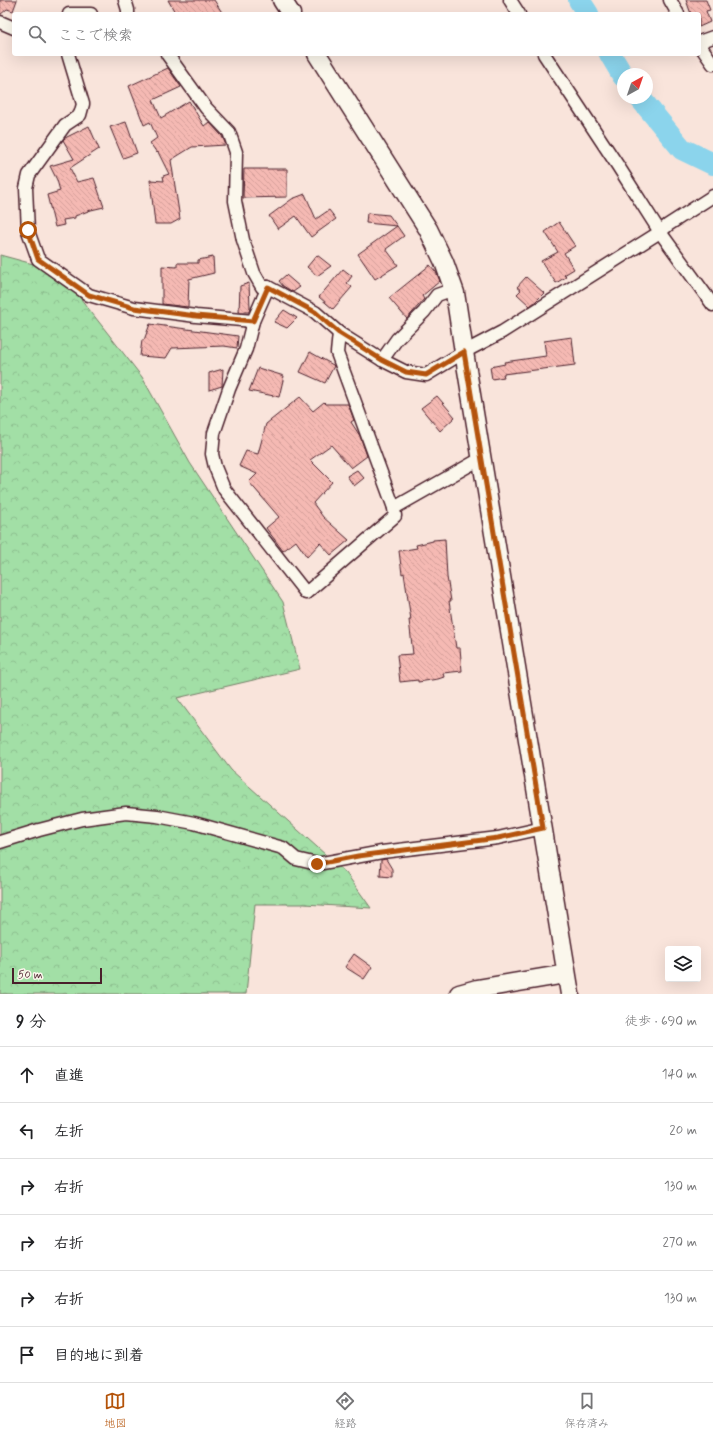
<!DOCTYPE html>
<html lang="ja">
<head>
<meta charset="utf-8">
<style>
	body { margin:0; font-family:Mynerve,"Klee One",sans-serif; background:#f2f2f2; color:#202124 }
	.controls { position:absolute; right:12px; bottom:12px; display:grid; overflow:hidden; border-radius:4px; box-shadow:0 4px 16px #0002 }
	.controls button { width:36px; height:36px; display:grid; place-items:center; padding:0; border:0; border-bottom:1px solid #e0e0e0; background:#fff; color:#202124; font:20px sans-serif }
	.compass { position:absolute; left:617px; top:68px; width:36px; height:36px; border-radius:50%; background:#fff; box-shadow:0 4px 16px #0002; rotate:40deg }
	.scale { position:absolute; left:12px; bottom:10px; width:90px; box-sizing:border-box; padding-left:4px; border:2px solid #4a1f2b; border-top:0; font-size:11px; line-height:14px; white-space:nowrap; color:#4a1f2b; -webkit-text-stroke:3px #fbf7ec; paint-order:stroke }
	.stop { position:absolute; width:12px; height:12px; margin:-9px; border:3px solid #b45309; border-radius:50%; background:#fff }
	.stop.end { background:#b45309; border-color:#fff; box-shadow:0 1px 4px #0008 }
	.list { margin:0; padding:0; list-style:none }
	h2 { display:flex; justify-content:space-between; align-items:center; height:52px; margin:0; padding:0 16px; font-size:17px }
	h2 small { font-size:13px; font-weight:400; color:#757577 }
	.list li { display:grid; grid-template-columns:26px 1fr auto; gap:12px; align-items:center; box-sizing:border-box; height:56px; padding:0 16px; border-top:1px solid #e0e0e0 }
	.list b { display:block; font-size:15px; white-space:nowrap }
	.list em { font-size:13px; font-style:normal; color:#757577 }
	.icon { flex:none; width:22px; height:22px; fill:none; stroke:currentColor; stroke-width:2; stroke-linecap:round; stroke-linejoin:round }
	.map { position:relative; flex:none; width:713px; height:994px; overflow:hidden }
	.search { position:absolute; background:#fff; box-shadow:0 4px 16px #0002; left:12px; right:12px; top:12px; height:44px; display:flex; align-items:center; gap:10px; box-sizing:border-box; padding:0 14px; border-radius:4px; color:#757577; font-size:15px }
	.sheet { height:388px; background:#fff }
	nav { display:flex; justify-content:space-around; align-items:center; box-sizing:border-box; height:56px; border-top:1px solid #e0e0e0; background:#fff; font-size:11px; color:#757577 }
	nav a { display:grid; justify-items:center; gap:2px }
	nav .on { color:#b45309 }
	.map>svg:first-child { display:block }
</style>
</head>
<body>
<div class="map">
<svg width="713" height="994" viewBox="0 0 713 994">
	<defs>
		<pattern id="forest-crowns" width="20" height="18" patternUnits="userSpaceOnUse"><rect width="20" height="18" fill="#a2dfa6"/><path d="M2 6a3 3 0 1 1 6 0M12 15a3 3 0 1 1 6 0" fill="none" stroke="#8dbf8f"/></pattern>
		<pattern id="building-back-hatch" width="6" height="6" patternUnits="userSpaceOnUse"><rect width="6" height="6" fill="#f5b9b3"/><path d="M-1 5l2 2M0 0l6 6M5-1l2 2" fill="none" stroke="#d49f9a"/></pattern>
	</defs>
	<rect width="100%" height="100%" fill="#f9e4db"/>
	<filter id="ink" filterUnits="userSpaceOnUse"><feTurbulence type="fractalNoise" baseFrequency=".025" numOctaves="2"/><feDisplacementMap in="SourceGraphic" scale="8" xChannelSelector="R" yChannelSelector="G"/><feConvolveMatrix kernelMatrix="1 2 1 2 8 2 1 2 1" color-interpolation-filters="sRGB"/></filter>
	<g filter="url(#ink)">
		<path fill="url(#forest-crowns)" stroke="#767f68" d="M0,255L59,271L142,377L190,463L283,602L300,669L177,698L231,770L346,873L371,908L304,904H255L246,994H0Z"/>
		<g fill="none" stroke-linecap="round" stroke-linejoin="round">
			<g stroke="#8bd4ec" stroke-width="22">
				<path d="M579,0L588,14"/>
				<path d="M610,54L623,76"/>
				<path d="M640,98L682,149L713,164"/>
			</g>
		</g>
		<g fill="url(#building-back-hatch)" stroke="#4a1f2b">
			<path d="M0,0H17L13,11L7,9L0,15Z"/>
			<path d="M168,0H214L223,14H176Z"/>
			<path d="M686,0H706L710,10L706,11L710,22L699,27V14H691Z"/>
			<path d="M168,68L181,87L153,100L161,118L189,101L204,126L209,122L222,136L226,145L192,147L171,160L180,219L171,224H155L150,180L164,181L163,176L169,174L158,152L157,153L150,143L157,138L150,122L144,125L129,86Z"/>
			<path d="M126,122L137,153L123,158L110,127Z"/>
			<path d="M89,126L99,149L70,168L77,182L94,178L104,207L91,210L75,216V218L63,220L64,225L55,227L47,195L60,191L57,180L50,166L74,159L63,140L65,138Z"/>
			<path d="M244,169H287V197L243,198Z"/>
			<path d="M305,194L316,219L329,210L336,219L311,237L296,216L278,229L269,216L292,199Z"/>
			<path d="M367,213L389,215L397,226L366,223Z"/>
			<path d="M559,222L575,246L564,253L574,269L564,275L566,277L556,283L541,261L558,252L545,232Z"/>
			<path d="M397,226L404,236L386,249L398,265L375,279L358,254Z"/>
			<path d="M317,255L331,266L317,276L307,267Z"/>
			<path d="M213,257L214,273L189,279L188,307L162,304V266L177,267V263H198V260Z"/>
			<path d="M430,265L436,272L440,281L422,296L424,299L407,319L389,298Z"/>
			<path d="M343,269L352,276L347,283L352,287L333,309L319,297Z"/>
			<path d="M286,275L300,287L293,292L283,286L279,281Z"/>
			<path d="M526,277L544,293L536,301L530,306L517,294L521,290L517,287Z"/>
			<path d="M249,283L250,308L249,312H239L240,286Z"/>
			<path d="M284,310L297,318L287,328L274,322Z"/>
			<path d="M150,324L238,336L237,348L224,346L172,348L166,358L140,356L142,340H144Z"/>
			<path d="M572,337L575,365L503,374L504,377L492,379L490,367L505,364L504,362L546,356L544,341Z"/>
			<path d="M310,352L333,365L334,366L325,383L300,372Z"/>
			<path d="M258,368L284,376L279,397L249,391Z"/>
			<path d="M223,369L222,386L209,390V373Z"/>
			<path d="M437,396L455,417L440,431L421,408Z"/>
			<path d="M300,397L313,411L324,402L326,404H348L354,420L351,422L360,436L367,456L351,468L331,445L310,460L332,482L313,503L323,517L349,540L331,555L320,543L307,557L296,541L283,551L266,528L279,517L249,482L257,474L239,466L246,451L258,454L266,424Z"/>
			<path d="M357,470L364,478L354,486L347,476Z"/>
			<path d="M445,539L447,577L451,601H449L456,648H460L462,671L443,673L444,677L438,679L418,682V680L400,682L397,655L413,654L409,620H411L404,573L402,574L399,551L417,548L416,545L433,541V540Z"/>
			<path d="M386,859L392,869V877L380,876L381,860Z"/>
			<path d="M354,954L372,967L364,979L345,967Z"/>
		</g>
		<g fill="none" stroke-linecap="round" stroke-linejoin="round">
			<defs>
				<g id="street">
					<path d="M125,0L128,10V14"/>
					<path d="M510,0L519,14"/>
					<path d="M670,0L678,14"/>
					<path d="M69,14H91"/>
					<path d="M0,22L14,28"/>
					<path d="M699,42L713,37"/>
					<path d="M699,44L713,64"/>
					<path d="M68,54L83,104L80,115L65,125L29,175L26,188L28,231L38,259L89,295L134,308L196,316L253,321"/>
					<path d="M167,54L206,108L229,132L236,152L235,201L243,240L254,273L262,287H268L315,312L339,333L382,360L406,372L426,375L464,352L502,332L660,232L668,225L713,196"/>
					<path d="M544,54L618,166L660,232L713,305"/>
					<path d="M268,287L253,321L246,349L229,389L214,433L212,454L215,467L224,489L306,593L395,516L394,508L482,458"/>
					<path d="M339,333L337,353L394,508"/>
					<path d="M382,360L397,339L424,312L437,295L454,289"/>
					<path d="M0,842L39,830L82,819L126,813L157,816L194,823L283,848L296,859L317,864L382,852L498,838L543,828"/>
				</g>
				<g id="secondary">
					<path d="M282,0L291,14"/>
					<path d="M317,54L428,229L444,262L455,293L464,352L570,994"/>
					<path d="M459,994L477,989L566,974"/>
				</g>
			</defs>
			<use href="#street" stroke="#4a1f2b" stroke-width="15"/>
			<use href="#secondary" stroke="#4a1f2b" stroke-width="21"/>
			<use href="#street" stroke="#fbf7ec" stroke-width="12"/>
			<use href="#secondary" stroke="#fbf7ec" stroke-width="18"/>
		</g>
	</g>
	<g fill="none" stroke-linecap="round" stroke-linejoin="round" filter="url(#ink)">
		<path stroke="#b45309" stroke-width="5" d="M28,230L38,259L89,295L134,308L196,316L253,321L268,287L315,312L339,333L382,360L406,372L426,375L464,352L543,828L498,838L358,856L317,864"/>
	</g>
</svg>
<div class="controls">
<button><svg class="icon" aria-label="layers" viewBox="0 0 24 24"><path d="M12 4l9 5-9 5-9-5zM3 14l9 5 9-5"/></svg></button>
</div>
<svg class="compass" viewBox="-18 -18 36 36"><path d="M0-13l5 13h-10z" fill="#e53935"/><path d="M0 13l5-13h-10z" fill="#757577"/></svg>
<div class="scale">50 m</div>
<div class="stop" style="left:28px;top:230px"></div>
<div class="stop end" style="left:317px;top:864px"></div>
<div class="search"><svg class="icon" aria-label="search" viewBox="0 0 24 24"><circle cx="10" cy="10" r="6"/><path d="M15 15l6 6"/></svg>ここで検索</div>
</div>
<section class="sheet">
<h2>9 分<small>徒歩 · 690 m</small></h2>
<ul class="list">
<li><svg class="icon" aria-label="ahead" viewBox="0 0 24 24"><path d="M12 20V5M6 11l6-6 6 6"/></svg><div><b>直進</b></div><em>140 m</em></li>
<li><svg class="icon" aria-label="left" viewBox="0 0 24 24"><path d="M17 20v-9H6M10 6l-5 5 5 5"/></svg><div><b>左折</b></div><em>20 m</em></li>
<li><svg class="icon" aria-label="right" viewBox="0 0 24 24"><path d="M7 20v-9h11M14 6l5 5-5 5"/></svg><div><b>右折</b></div><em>130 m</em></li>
<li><svg class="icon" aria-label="right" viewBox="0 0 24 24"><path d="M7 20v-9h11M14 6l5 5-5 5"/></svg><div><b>右折</b></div><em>270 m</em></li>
<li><svg class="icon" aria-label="right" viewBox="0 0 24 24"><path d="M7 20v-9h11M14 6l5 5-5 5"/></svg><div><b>右折</b></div><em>130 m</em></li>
<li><svg class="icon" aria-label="arrive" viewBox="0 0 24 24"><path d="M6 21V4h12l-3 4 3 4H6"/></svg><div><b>目的地に到着</b></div></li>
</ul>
</section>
<nav>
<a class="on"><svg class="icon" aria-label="map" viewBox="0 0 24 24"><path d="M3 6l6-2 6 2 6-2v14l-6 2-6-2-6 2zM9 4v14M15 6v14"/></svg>地図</a>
<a><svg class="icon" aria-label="directions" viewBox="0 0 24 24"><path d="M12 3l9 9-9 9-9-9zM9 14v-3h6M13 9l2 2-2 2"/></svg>経路</a>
<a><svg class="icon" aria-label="saved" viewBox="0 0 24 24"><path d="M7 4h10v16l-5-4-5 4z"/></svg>保存済み</a>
</nav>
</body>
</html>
